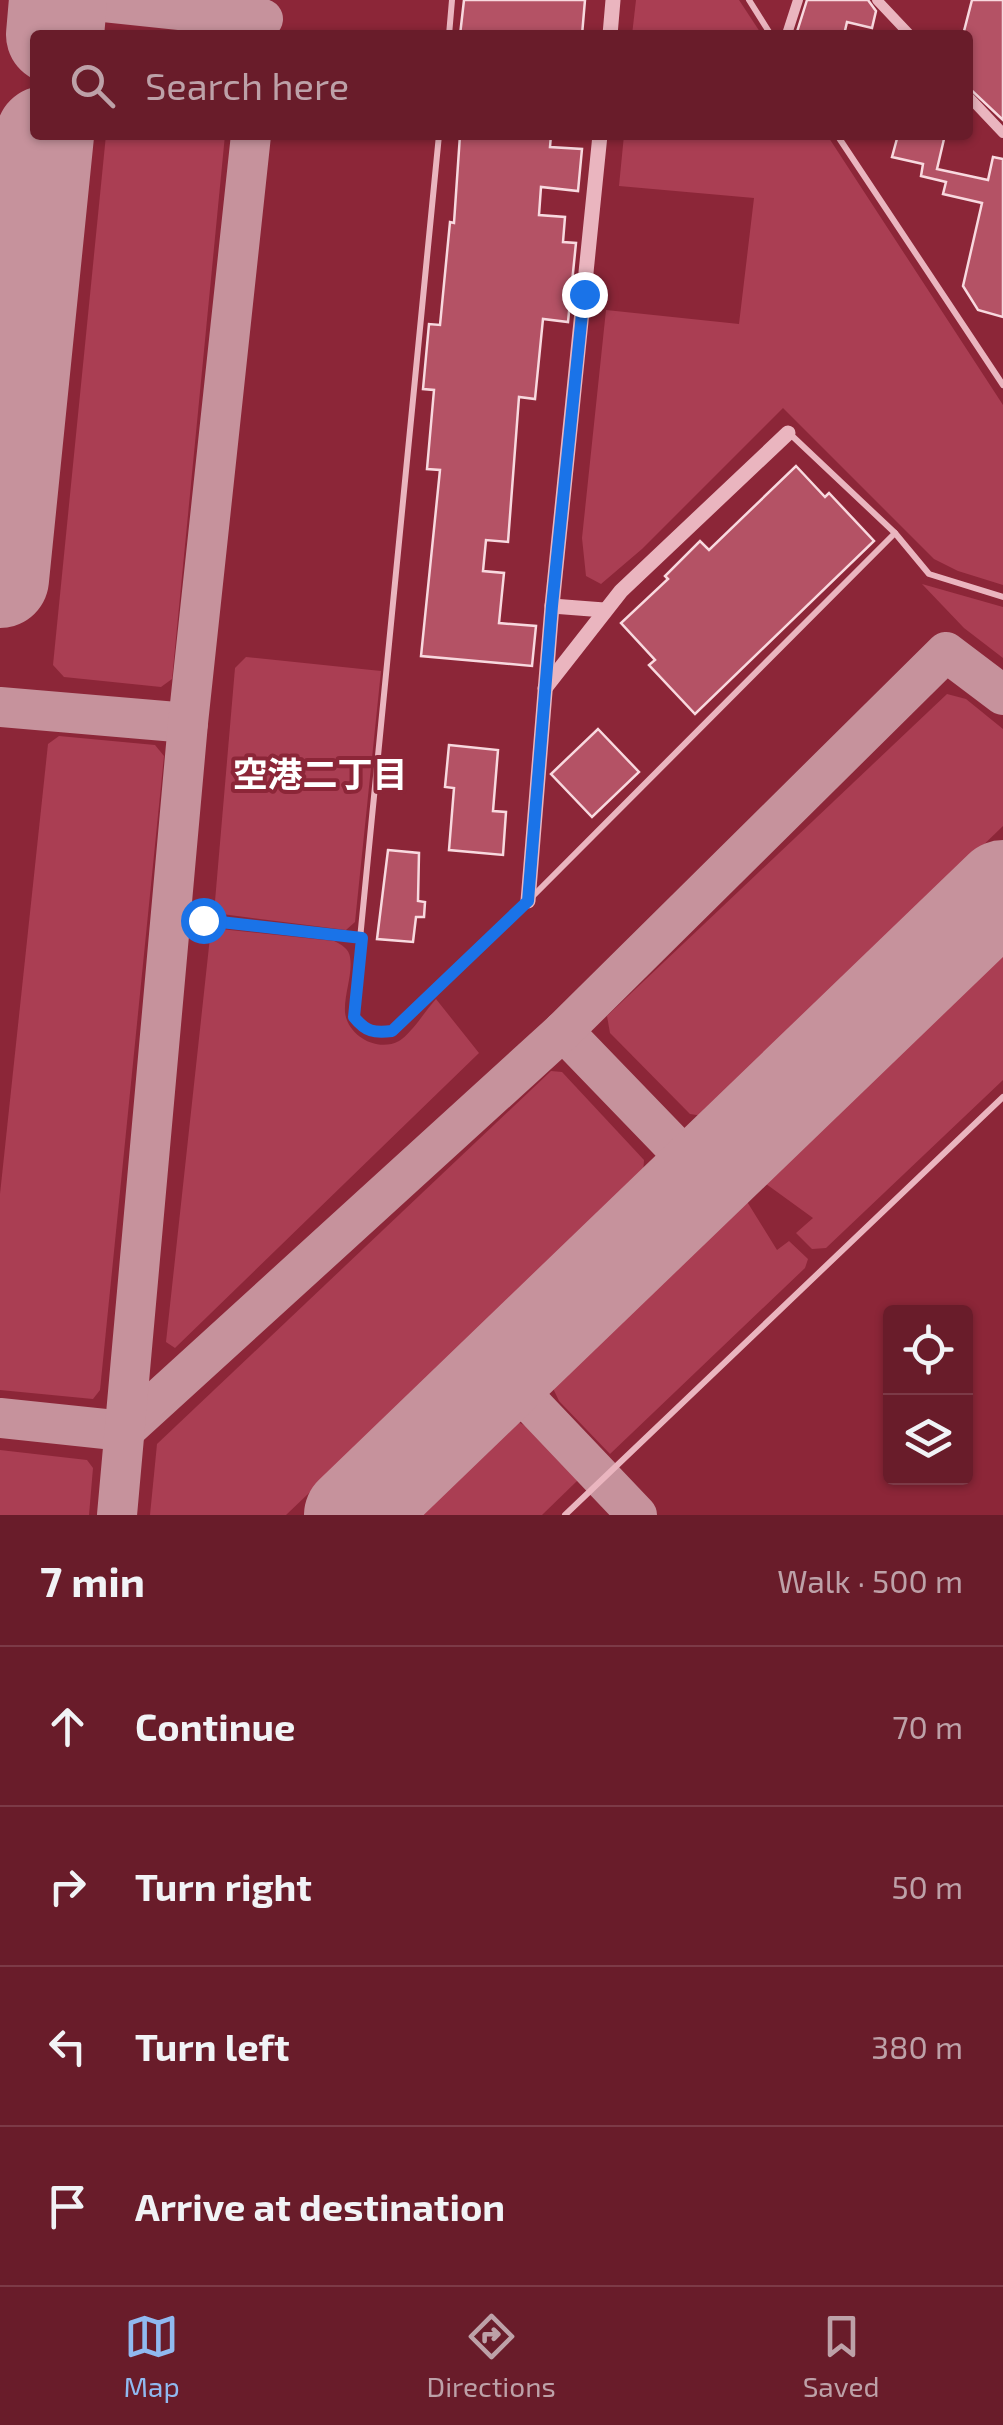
<!DOCTYPE html>
<html lang="en">
<head>
<meta charset="utf-8">
<style>
	body { margin:0; font-family:"Exo 2","Noto Sans JP",sans-serif; background:#6e2532; color:#f1f3f6 }
	.controls { position:absolute; right:30px; bottom:30px; display:grid; overflow:hidden; border-radius:10px; box-shadow:0 2px 8px #0004 }
	.controls button { width:90px; height:90px; display:grid; place-items:center; padding:0; border:0; border-bottom:2px solid #7c3a47; background:#691c2a; color:#f1f3f6; font:50px sans-serif }
	.stop { position:absolute; width:30px; height:30px; margin:-22px; border:8px solid #1a73e8; border-radius:50%; background:#fff }
	.stop.end { background:#1a73e8; border-color:#fff; box-shadow:0 2px 10px #0008 }
	.list { margin:0; padding:0; list-style:none }
	h2 { display:flex; justify-content:space-between; align-items:center; height:130px; margin:0; padding:0 40px; font-size:42px }
	h2 small { font-size:32px; font-weight:400; color:#bda1a8 }
	.list li { display:grid; grid-template-columns:65px 1fr auto; gap:30px; align-items:center; box-sizing:border-box; height:160px; padding:0 40px; border-top:2px solid #7c3a47 }
	.list b { display:block; font-size:38px; white-space:nowrap }
	.list em { font-size:32px; font-style:normal; color:#bda1a8 }
	.icon { flex:none; width:55px; height:55px; fill:none; stroke:currentColor; stroke-width:2; stroke-linecap:round; stroke-linejoin:round }
	.map { position:relative; flex:none; width:1003px; height:1515px; overflow:hidden }
	.search { position:absolute; background:#691c2a; box-shadow:0 2px 8px #0004; left:30px; right:30px; top:30px; height:110px; display:flex; align-items:center; gap:25px; box-sizing:border-box; padding:0 35px; border-radius:10px; color:#bda1a8; font-size:38px }
	.sheet { height:770px; background:#691c2a }
	nav { display:flex; justify-content:space-around; align-items:center; box-sizing:border-box; height:140px; border-top:2px solid #7c3a47; background:#691c2a; font-size:28px; color:#bda1a8 }
	nav a { display:grid; justify-items:center; gap:5px }
	nav .on { color:#90b9f0 }
	.map>svg:first-child { display:block }
</style>
</head>
<body>
<div class="map">
<svg width="1003" height="1515" viewBox="0 0 1003 1515">
	<rect width="100%" height="100%" fill="#8c2638"/>
	<g fill="#aa3e53">
		<path d="M636,0H739L762,35H632Z"/>
		<path d="M106,135H225L172,679L161,687L64,677L53,665Z"/>
		<path d="M624,135H827L1003,405V585L958,571L934,559L783,408L642,549L601,584L586,576L582,538L606,310L739,324L754,198L619,186Z"/>
		<path d="M922,584L1003,607V658L964,628Z"/>
		<path d="M246,657L381,671L355,922L346,930L214,913L235,668Z"/>
		<path d="M947,694L966,699L1003,729V826L703,1116L690,1114L610,1033L607,1016Z"/>
		<path d="M59,736L155,745L164,756L100,1390L93,1399L0,1390V1194L48,744Z"/>
		<path d="M211,928L334,941C341,944 349,949 350,957C353,974 344,994 345,1012C347,1035 377,1053 399,1041C412,1033 425,1011 436,999L479,1053L175,1348L166,1342Z"/>
		<path d="M1003,948V1080L826,1248L812,1249L796,1233L813,1218L758,1178Z"/>
		<path d="M551,1071L562,1072L644,1160L643,1174L286,1515H150L157,1444Z"/>
		<path d="M746,1200L777,1250L789,1241L808,1259L805,1268L610,1454L559,1401L551,1384L558,1374Z"/>
		<path d="M513,1419L536,1432L578,1480L542,1515H410L495,1432Z"/>
		<path d="M0,1450L87,1460L93,1468L89,1515H0Z"/>
	</g>
	<g fill="none" stroke-linecap="round" stroke-linejoin="round">
		<g stroke="#c6929c" stroke-width="40">
			<path d="M85,0L263,19"/>
			<path d="M0,707L188,723"/>
			<path d="M563,1031L705,1178"/>
			<path d="M502,1373L637,1515"/>
			<path d="M0,1418L124,1431L563,1031L946,652L1003,695"/>
			<path d="M117,1515L188,723L251,135"/>
		</g>
		<g stroke="#c6929c" stroke-width="98">
			<path d="M55,35L58,0"/>
			<path d="M0,579L45,135"/>
			<path d="M353,1515L1003,889"/>
		</g>
	</g>
	<g fill="#b45265" stroke="#f8d9df" stroke-width="2.5">
		<path d="M464,0H585L582,35H460Z"/>
		<path d="M807,0H868L876,11L872,28L847,22L844,35H796Z"/>
		<path d="M972,0H1003V120L968,87V35H963Z"/>
		<path d="M460,135H551L550,147L582,149L578,191L541,187L539,215L565,217L563,242L576,243L568,322L543,319L535,399L519,397L508,542L486,540L483,571L504,573L499,623L536,626L532,666L421,656L440,470L427,469L434,390L423,389L429,324L440,325L450,222L454,223Z"/>
		<path d="M898,135H929L944,139L937,169L988,180L993,157L1003,159V317L978,310L963,286L982,203L943,194L946,182L921,176L923,164L892,157Z"/>
		<path d="M796,466L825,497L829,493L874,541L695,714L649,665L655,660L621,623L668,579L665,576L700,541L709,550Z"/>
		<path d="M598,729L639,772L592,817L551,774Z"/>
		<path d="M449,745L498,750L493,811L506,812L503,855L449,850L454,788L445,787Z"/>
		<path d="M388,850L419,853L418,901L425,902L424,917H416L413,942L377,939Z"/>
	</g>
	<g fill="none" stroke-linecap="round" stroke-linejoin="round">
		<g stroke="#eab5bf" stroke-width="6">
			<path d="M749,0L771,35"/>
			<path d="M449,35L452,0"/>
			<path d="M439,135L354,1000V1017C366,1032 374,1033 392,1031L528,901L895,533"/>
			<path d="M837,135L1003,385"/>
			<path d="M789,433L895,533L929,574L1003,597"/>
			<path d="M203,920L361,938"/>
			<path d="M565,1515L1003,1097"/>
		</g>
		<g stroke="#eab5bf" stroke-width="10">
			<path d="M877,0L910,35"/>
			<path d="M787,34L798,0"/>
			<path d="M968,96L1003,133"/>
		</g>
		<g stroke="#eab5bf" stroke-width="15">
			<path d="M610,35L613,0"/>
			<path d="M552,606L604,610"/>
			<path d="M545,688L621,591L788,433"/>
			<path d="M528,901L552,606L600,135"/>
		</g>
	</g>
	<g fill="none" stroke-linecap="round" stroke-linejoin="round">
		<path stroke="#1a73e8" stroke-width="12" d="M203,920L362,938L354,1017C366,1032 374,1033 392,1031L528,901L552,606L584,294"/>
	</g>
	<g text-anchor="middle" dominant-baseline="central" stroke-width="8" stroke-linejoin="round" paint-order="stroke">
		<g font-size="35" font-weight="bold" fill="#fff" stroke="#8c2638">
			<text x="320" y="773">空港二丁目</text>
		</g>
	</g>
</svg>
<div class="controls">
<button><svg class="icon" aria-label="locate" viewBox="0 0 24 24"><circle cx="12" cy="12" r="6"/><path d="M12 2v4M12 18v4M2 12h4M18 12h4"/></svg></button>
<button><svg class="icon" aria-label="layers" viewBox="0 0 24 24"><path d="M12 4l9 5-9 5-9-5zM3 14l9 5 9-5"/></svg></button>
</div>
<div class="stop" style="left:203px;top:920px"></div>
<div class="stop end" style="left:584px;top:294px"></div>
<div class="search"><svg class="icon" aria-label="search" viewBox="0 0 24 24"><circle cx="10" cy="10" r="6"/><path d="M15 15l6 6"/></svg>Search here</div>
</div>
<section class="sheet">
<h2>7 min<small>Walk · 500 m</small></h2>
<ul class="list">
<li><svg class="icon" aria-label="ahead" viewBox="0 0 24 24"><path d="M12 20V5M6 11l6-6 6 6"/></svg><div><b>Continue</b></div><em>70 m</em></li>
<li><svg class="icon" aria-label="right" viewBox="0 0 24 24"><path d="M7 20v-9h11M14 6l5 5-5 5"/></svg><div><b>Turn right</b></div><em>50 m</em></li>
<li><svg class="icon" aria-label="left" viewBox="0 0 24 24"><path d="M17 20v-9H6M10 6l-5 5 5 5"/></svg><div><b>Turn left</b></div><em>380 m</em></li>
<li><svg class="icon" aria-label="arrive" viewBox="0 0 24 24"><path d="M6 21V4h12l-3 4 3 4H6"/></svg><div><b>Arrive at destination</b></div></li>
</ul>
</section>
<nav>
<a class="on"><svg class="icon" aria-label="map" viewBox="0 0 24 24"><path d="M3 6l6-2 6 2 6-2v14l-6 2-6-2-6 2zM9 4v14M15 6v14"/></svg>Map</a>
<a><svg class="icon" aria-label="directions" viewBox="0 0 24 24"><path d="M12 3l9 9-9 9-9-9zM9 14v-3h6M13 9l2 2-2 2"/></svg>Directions</a>
<a><svg class="icon" aria-label="saved" viewBox="0 0 24 24"><path d="M7 4h10v16l-5-4-5 4z"/></svg>Saved</a>
</nav>
</body>
</html>
